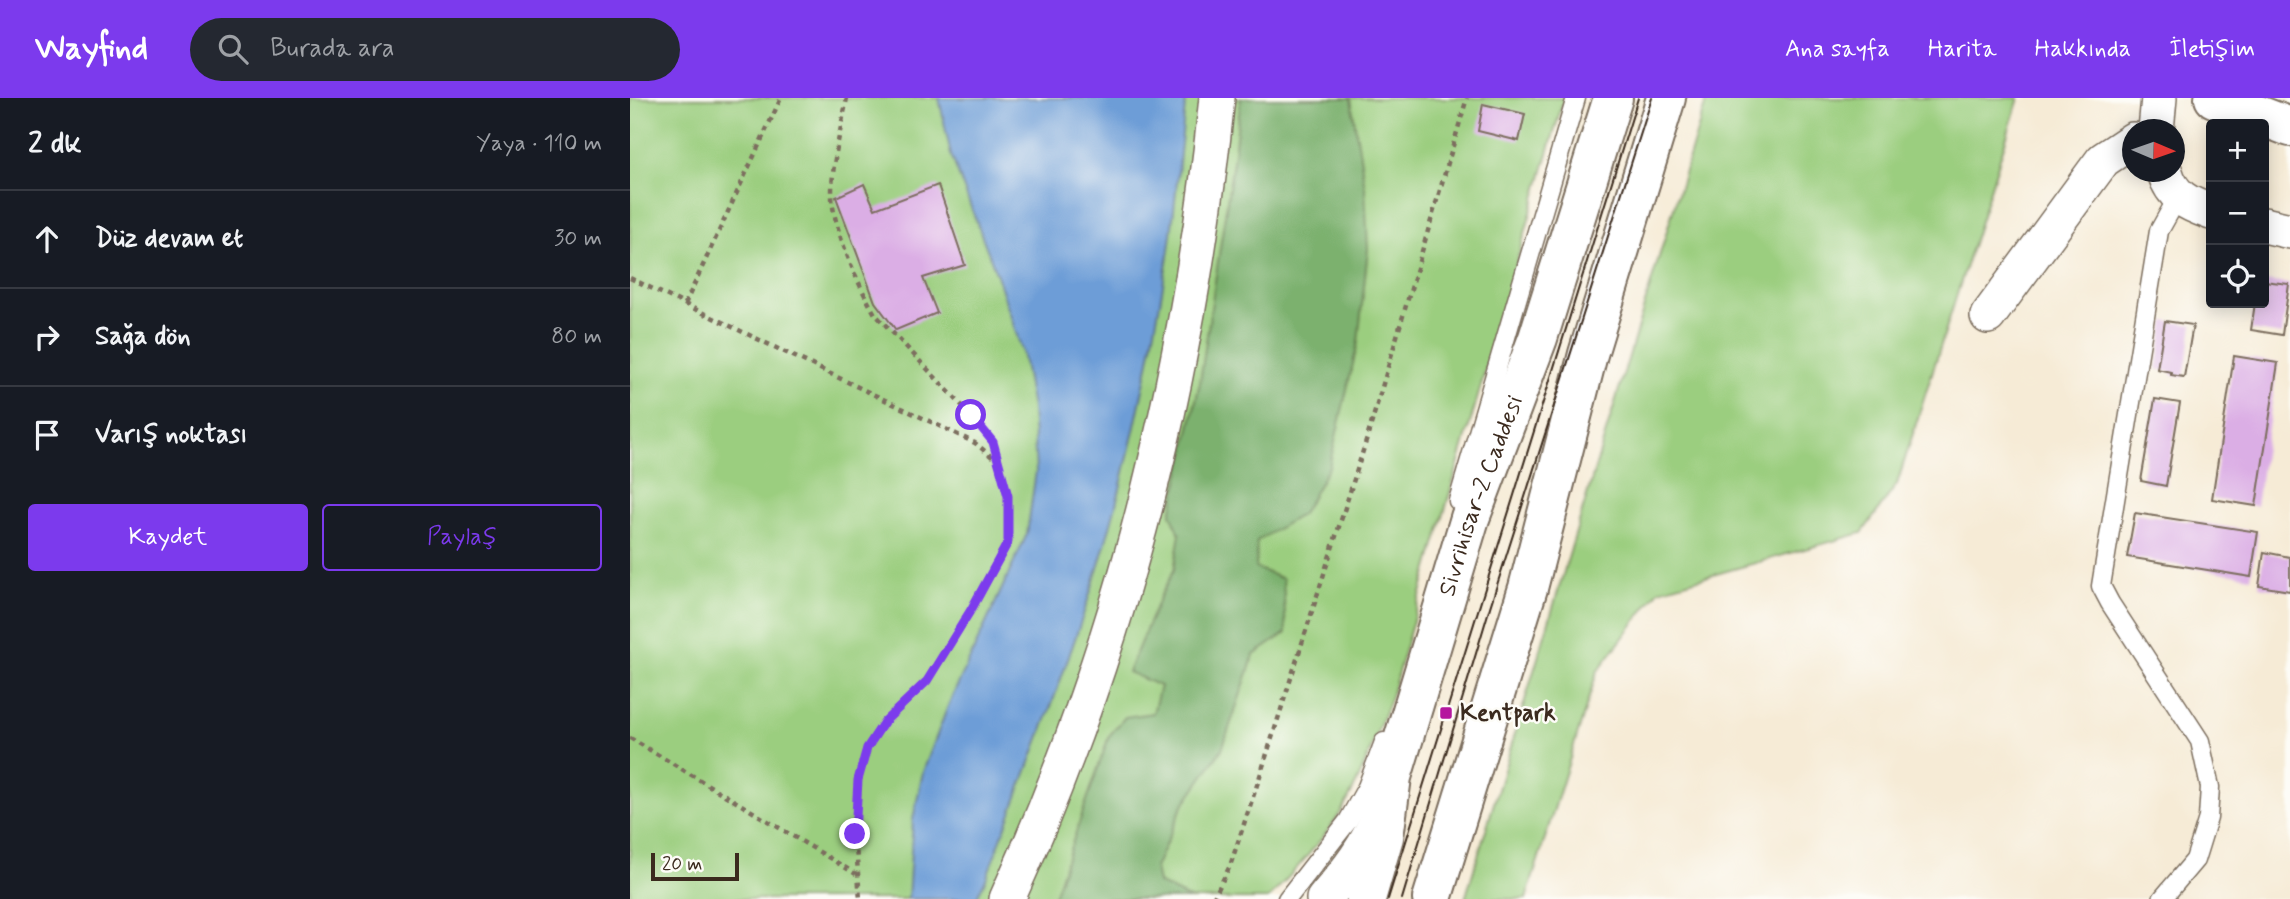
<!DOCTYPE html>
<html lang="tr">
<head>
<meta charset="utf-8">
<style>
	body { margin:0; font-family:Mynerve,sans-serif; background:#242831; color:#f1f3f6 }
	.controls { position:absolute; right:21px; top:21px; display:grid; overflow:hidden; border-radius:7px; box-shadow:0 4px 18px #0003 }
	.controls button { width:63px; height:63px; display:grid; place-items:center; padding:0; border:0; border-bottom:2px solid #363941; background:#171b24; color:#f1f3f6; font:35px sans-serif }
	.compass { position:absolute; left:1492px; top:21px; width:63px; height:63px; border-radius:50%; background:#171b24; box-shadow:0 4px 18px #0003; rotate:92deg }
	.scale { position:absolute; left:21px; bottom:18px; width:88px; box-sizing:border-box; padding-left:7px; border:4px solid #3b2a1e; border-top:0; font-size:19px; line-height:24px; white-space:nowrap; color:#3b2a1e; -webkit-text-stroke:5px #fdfcf7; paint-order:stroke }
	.stop { position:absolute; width:21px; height:21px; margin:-16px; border:5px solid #7c3aed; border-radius:50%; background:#fff }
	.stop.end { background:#7c3aed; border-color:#fff; box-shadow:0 2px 7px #0008 }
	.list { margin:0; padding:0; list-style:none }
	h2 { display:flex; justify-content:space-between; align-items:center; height:91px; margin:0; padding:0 28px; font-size:30px }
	h2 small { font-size:23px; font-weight:400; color:#9ea1a6 }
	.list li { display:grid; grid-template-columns:46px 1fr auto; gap:21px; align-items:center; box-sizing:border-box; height:98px; padding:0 28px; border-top:2px solid #363941 }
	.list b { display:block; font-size:26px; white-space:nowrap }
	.list em { font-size:23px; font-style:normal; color:#9ea1a6 }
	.actions { display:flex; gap:14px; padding:21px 28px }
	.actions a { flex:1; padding:16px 0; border:2px solid #7c3aed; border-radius:7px; text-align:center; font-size:24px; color:#7c3aed }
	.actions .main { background:#7c3aed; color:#fff }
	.icon { flex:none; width:38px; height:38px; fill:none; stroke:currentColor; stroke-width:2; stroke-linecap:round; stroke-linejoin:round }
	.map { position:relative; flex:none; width:1660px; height:801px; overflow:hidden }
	header { display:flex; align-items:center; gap:42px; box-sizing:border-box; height:98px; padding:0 35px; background:#7c3aed; color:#fff }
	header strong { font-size:33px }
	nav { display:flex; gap:38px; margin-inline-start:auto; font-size:24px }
	.search { width:490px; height:63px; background:#242831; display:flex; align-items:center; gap:18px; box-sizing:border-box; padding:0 24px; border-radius:38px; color:#9ea1a6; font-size:26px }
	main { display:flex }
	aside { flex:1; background:#171b24 }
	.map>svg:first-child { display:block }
</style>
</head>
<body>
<header>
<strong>Wayfind</strong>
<div class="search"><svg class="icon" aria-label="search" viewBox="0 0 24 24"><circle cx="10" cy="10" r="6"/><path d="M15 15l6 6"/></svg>Burada ara</div>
<nav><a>Ana sayfa</a><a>Harita</a><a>Hakkında</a><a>İletişim</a></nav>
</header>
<main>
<aside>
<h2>2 dk<small>Yaya · 110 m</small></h2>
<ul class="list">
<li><svg class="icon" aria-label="ahead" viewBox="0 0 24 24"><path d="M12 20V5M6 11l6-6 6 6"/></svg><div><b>Düz devam et</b></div><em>30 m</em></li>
<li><svg class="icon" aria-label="right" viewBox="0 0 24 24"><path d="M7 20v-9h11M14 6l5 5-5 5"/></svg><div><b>Sağa dön</b></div><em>80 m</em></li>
<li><svg class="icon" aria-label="arrive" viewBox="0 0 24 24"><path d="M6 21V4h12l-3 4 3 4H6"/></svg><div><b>Varış noktası</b></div></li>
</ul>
<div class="actions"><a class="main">Kaydet</a><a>Paylaş</a></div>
</aside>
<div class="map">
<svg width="1660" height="801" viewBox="0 0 1660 801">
	<rect width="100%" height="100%" fill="#fdfcf7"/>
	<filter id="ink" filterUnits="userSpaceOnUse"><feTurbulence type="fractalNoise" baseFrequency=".0143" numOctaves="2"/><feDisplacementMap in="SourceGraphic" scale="14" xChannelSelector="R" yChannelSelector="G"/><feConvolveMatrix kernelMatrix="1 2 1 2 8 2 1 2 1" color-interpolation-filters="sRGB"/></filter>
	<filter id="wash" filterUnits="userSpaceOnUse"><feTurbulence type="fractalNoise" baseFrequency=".00686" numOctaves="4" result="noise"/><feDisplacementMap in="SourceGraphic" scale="28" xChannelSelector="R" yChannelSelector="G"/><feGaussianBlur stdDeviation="1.57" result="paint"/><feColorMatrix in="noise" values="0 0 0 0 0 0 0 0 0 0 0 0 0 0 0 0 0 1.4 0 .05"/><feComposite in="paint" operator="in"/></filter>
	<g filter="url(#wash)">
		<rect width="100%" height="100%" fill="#f6ebd6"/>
		<g fill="#9bce7f" stroke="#6b7c4e" stroke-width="2">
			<path d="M0,0H934L761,599C744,640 731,685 705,723C685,751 662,776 638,801H0Z"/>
			<path d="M1077,0H1389L1267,386L1232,435L1029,492L967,574L896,801H835Z"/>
		</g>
		<path fill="#7cb16e" stroke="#5c6e46" stroke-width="2" d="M611,0H721L735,90L738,151L728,244L699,369L672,416L627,443L626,470L653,481L656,535L624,557L592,651L552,709L525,770L528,785L560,801H423L479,638L495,619L523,615L530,588L498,574L530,499L544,472L550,436L541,416L570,284L603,63Z"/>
		<path fill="#6d9dd7" stroke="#54647a" stroke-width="2" d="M309,0H556C550,51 546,102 539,152C526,233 510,312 490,391C457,524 404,652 356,781L346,801H278L283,721L293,674L318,608L397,436L406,373L402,310L392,253L368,180L321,57Z"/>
		<g id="blocks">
			<g fill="#dbaee5">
				<path d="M853,6L895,16L889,43L848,33Z"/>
				<path d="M234,86L245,111L308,87L335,167L293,180L307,215L266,232L245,204L206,99Z"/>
				<path d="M1634,183L1659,186L1652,237L1621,232L1625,205H1634Z"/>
				<path d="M1535,223L1563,227L1554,279L1541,277V274L1527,271Z"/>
				<path d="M1604,258L1648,265L1626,408L1582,401Z"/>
				<path d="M1525,301L1550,305L1536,388L1511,383Z"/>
				<path d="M1505,415L1628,434L1621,479L1497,459Z"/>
				<path d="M1634,454L1660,459V493L1629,488Z"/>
			</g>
		</g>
	</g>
	<g filter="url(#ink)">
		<use href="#blocks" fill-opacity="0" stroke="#7c6e5e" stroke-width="2"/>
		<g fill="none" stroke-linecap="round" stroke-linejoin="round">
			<defs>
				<g id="lane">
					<path d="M828,403L946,0"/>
					<path d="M657,801L718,723L737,689L754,644"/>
					<path d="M1532,801L1565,762L1578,720L1580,689L1570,643L1480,505L1471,488L1529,133L1548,99"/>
				</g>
				<g id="street">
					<path d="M1526,32L1529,0"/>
					<path d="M1535,74C1542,99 1558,106 1581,114"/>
					<path d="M1634,127L1660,133"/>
					<path d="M1358,218L1473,62L1503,42"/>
					<path d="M377,801C492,548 559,276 587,0"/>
					<path d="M694,801C717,774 739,747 751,713"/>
				</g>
				<g id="secondary">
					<path d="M1584,0L1660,29"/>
					<path id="s1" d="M736,801L754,739L762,679L840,420L908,240L983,0"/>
					<path d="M802,801L898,490L958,256L1036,0"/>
				</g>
			</defs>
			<use href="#lane" stroke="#7c6e5e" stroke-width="21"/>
			<use href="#street" stroke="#7c6e5e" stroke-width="38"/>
			<use href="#secondary" stroke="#7c6e5e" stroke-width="42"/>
			<g stroke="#7c6e5e" stroke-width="4.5" stroke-dasharray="5 5" stroke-linecap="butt">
				<path d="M217,0C211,31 202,64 202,95C201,126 229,189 245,216L341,317L363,344L367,363"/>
				<path d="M0,180L345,345L367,363L378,398V444L342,510L297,583L254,624L237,650L228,682L225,736L230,801"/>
				<path d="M55,206L151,0"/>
				<path d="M0,640L226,776"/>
				<path d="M583,801L600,768L629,681L738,337L837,0"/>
			</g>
			<use href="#lane" stroke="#fff" stroke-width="18"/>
			<use href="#street" stroke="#fff" stroke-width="35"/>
			<use href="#secondary" stroke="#fff" stroke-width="38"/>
			<g stroke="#3b2a1e" stroke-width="2">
				<path d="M758,801L1008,0"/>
				<path d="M772,801L860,509L1022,0"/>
			</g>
		</g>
	</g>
	<g fill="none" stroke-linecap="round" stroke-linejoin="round" filter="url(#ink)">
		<path stroke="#7c3aed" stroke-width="9" d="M225,736L228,682L237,650L254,624L297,583L342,510L378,444V398L363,344L341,317"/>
	</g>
	<rect fill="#b5179e" stroke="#fdfcf7" stroke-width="2.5" x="809" y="608" width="14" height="14" rx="3.5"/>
	<g text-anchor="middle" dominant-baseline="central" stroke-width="5" stroke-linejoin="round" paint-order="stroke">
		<g font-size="24" fill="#3b2a1e" stroke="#fdfcf7">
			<text stroke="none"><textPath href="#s1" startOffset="420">Sivrihisar-2 Caddesi</textPath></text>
		</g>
		<g font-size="24" font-weight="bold" fill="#3b2a1e" stroke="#fdfcf7" text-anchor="start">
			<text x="830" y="615">Kentpark</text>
		</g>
	</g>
</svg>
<div class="controls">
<button>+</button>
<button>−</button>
<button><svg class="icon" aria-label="locate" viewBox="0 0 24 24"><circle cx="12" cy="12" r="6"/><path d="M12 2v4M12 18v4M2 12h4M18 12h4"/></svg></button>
</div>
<svg class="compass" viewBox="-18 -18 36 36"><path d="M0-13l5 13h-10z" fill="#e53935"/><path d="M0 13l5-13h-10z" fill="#9ea1a6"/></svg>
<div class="scale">20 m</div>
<div class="stop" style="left:341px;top:317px"></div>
<div class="stop end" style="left:225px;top:736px"></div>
</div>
</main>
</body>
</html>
